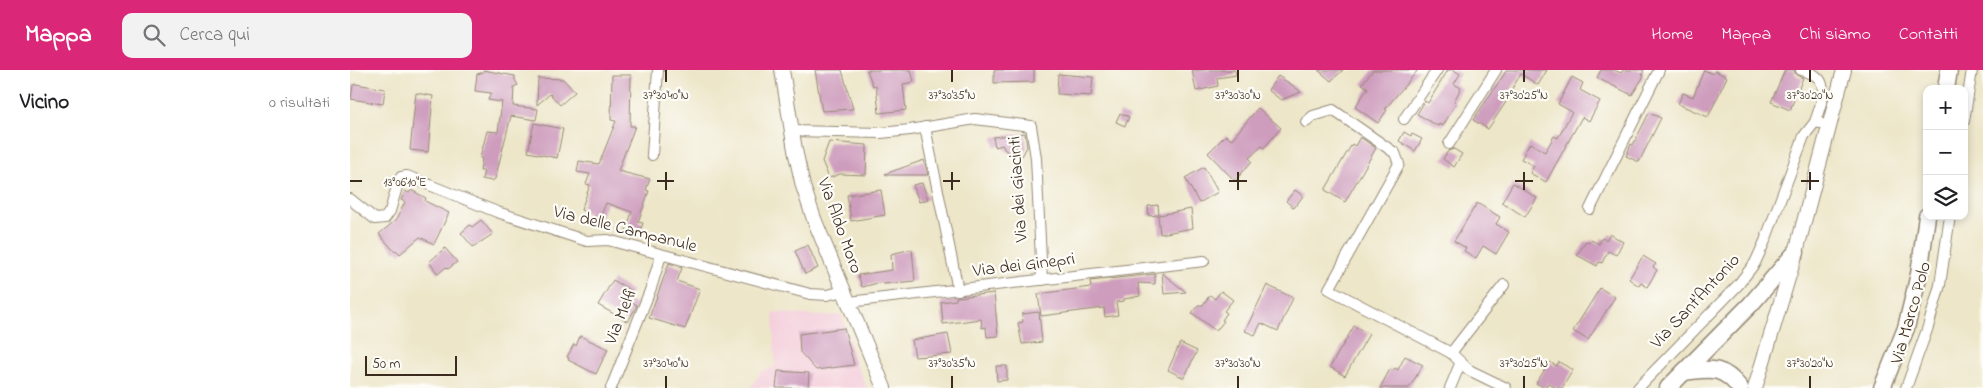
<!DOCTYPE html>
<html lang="it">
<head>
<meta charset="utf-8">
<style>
	body { margin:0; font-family:"Indie Flower",sans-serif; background:#f2f2f2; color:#202124 }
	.controls { position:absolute; right:15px; top:15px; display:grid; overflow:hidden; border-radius:10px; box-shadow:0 2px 8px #0003 }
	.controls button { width:45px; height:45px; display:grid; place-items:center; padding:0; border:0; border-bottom:1px solid #e0e0e0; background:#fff; color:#202124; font:25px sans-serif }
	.scale { position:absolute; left:15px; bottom:12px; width:92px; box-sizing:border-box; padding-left:5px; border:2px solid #3b2a1e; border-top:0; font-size:14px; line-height:18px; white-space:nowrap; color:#3b2a1e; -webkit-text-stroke:4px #fdfcf7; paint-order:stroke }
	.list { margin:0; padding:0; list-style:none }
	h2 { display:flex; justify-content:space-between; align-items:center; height:65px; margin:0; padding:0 20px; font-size:21px }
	h2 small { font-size:16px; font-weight:400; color:#757577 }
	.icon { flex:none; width:28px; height:28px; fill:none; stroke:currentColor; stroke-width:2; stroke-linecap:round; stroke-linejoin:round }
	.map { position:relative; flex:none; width:1633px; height:318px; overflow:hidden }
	header { display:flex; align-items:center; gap:30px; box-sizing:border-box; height:70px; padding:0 25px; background:#db2777; color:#fff }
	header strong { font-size:24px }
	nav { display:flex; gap:28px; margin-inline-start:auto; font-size:18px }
	.search { width:350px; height:45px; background:#f2f2f2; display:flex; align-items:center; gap:12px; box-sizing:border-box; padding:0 18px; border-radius:10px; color:#757577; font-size:19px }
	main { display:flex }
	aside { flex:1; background:#fff }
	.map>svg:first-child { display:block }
</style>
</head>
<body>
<header>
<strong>Mappa</strong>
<div class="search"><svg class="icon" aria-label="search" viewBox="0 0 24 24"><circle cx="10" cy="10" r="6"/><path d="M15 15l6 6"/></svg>Cerca qui</div>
<nav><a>Home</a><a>Mappa</a><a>Chi siamo</a><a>Contatti</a></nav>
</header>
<main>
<aside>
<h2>Vicino<small>0 risultati</small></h2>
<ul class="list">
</ul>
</aside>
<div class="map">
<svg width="1633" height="318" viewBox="0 0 1633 318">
	<rect width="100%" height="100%" fill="#fdfcf7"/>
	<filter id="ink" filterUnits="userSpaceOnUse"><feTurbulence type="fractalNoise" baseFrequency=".02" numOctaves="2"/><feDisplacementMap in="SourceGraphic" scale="10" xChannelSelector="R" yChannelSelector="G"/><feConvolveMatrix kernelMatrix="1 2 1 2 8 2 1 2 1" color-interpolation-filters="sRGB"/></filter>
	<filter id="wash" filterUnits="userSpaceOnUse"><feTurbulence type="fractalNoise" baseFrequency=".0096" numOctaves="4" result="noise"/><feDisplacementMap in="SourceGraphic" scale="20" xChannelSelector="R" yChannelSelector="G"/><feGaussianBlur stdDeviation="1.12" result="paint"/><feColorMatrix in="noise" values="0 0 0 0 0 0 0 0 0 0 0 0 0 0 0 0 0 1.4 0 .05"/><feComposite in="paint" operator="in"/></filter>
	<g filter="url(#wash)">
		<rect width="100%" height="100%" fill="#ede6c9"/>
		<path fill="#f4cfdc" d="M423,242L468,246L492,245L505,292L517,318H400L412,301L425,297Z"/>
		<g id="blocks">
			<g fill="#ce9cbd">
				<path d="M133,0L165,6V10L168,15L164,17L163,36L188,39L186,50L161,46L145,109L142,111L132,109L134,101H130L132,89L130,88L137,61L148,62L152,32L138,30L141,23L125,21L127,4L134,2Z"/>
				<path d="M465,0H492L503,39L472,41Z"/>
				<path d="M517,0H561L564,12L553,14L556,40L529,43L526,15L523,16Z"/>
				<path d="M644,0H684V12L644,13Z"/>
				<path d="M842,0H885L886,5L867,8L868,16L846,21Z"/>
				<path d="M968,0H993L981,11Z"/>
				<path d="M1023,0H1068L1035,39L1037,40L1028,53L1005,37L1018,18L1012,14Z"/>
				<path d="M1098,0H1104L1110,4L1104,14L1111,18L1104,31L1106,33L1093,56L1089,54L1088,56L1067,44L1075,31L1078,33Z"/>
				<path d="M1157,0H1197L1188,15L1171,4L1158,25L1160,26L1138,59L1123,50Z"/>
				<path d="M1251,0H1264L1271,3L1273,0H1294L1292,5L1294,6L1282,25L1247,8Z"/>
				<path d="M1354,0L1363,4L1365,1L1377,7L1358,47L1328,34L1333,23L1343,27Z"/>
				<path d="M1435,0H1444L1446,5L1453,8L1440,40L1421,32Z"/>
				<path d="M708,4L743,7L741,26L707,24Z"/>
				<path d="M262,5H281L280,56H285L268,101L300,109L296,120L299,121L288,152L293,153L288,167L275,164L282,142L256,133L248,153L236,149L238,143L231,140L240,115L236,114L240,104L227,102L229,91L249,94L266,51L261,50Z"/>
				<path d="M928,6L942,15L951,22L931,30L918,20Z"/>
				<path d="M1222,7L1233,13L1230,20L1250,31L1239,51L1232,47L1196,112L1180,103L1184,96L1171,89L1180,73L1195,82L1204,66L1208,68L1222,42L1208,34Z"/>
				<path d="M188,8L213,9L225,22L210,35L200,24L187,35Z"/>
				<path d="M6,14L35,19L33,34L1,29L3,15Z"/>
				<path d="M66,23L83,26L78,82L60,80Z"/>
				<path d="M908,38L931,58L914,78L912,76L899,88L902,91L885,111L858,83L876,65L881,70Z"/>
				<path d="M770,43L779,47L775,56L766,52Z"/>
				<path d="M1299,43L1311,48L1289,92L1276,86L1281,74L1283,75Z"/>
				<path d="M184,53L213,59L207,88L178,82Z"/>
				<path d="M1054,62L1061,66L1062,64L1072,69L1065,81L1049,71Z"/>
				<path d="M675,63L677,77L672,86L664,87L654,79L653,75L645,77L643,67Z"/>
				<path d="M1010,67L1026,78L995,132L975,120L1002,74L1005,76Z"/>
				<path d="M479,72L517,75L516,105L490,104L479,108L472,91Z"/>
				<path d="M1104,79L1112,84L1104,97L1093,89L1098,81Z"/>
				<path d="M574,90L578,105H536L535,104Z"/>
				<path d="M854,97L868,122L849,133L835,108Z"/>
				<path d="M572,113L578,129L569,132L563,115Z"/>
				<path d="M1163,113L1187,128L1175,147L1152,132Z"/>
				<path d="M61,120L76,128L75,131L99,143L84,174L70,167L50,184L46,180L45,182L29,164L46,150L55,132L51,130L55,121L59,123Z"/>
				<path d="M531,120L535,145L501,151L497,125Z"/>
				<path d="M945,120L953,126L944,138L936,131Z"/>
				<path d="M1127,133L1150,147L1146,154L1159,162L1146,184L1133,176L1126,188L1114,181L1116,178L1104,171Z"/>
				<path d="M808,135L809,145L841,139L843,158L810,164L808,145L799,146L798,136Z"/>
				<path d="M131,150L143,164L123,177L111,163L120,155L122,157Z"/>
				<path d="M1260,164L1273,172L1266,185L1258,181L1252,193L1249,192L1247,196L1227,185L1236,171L1239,172L1241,170L1249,174L1252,168L1256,170Z"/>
				<path d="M458,175L468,198L455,204L445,181Z"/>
				<path d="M95,178L107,192L98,199L96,197L88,204L79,192Z"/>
				<path d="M562,179L565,211L533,214L532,212L512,217L508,205L542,200L541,184Z"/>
				<path d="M1293,186L1306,194L1303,197L1307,200L1297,217L1291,213L1289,216L1279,209Z"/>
				<path d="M319,193L332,198L327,211L350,219L335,259L299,248Z"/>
				<path d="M812,203L836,222L814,224Z"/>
				<path d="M805,204V214L788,213L790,226L774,229V231L766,232L768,245L755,247L754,238L691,246L688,224L741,217L740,211Z"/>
				<path d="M263,210L282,221L277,230L287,235L278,252L248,235Z"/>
				<path d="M917,215L943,228L928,261L911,253L905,265L895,261Z"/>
				<path d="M1250,218L1265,227L1238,270L1223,261Z"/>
				<path d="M871,221L883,230L874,241L877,243L872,250L874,251L866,261L842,243L848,235H853L860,225L865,229Z"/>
				<path d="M644,223L648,266L637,267L636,257L632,258L631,249L593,254L591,232L606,230V227H608Z"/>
				<path d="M689,242L692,272L672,274L668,253L673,252L672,244Z"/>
				<path d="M1004,256L1019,264L995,306L980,297Z"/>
				<path d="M494,258L504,295L466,300L450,282L449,264Z"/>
				<path d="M598,264L602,284L565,287L562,270Z"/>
				<path d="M230,266L258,279L246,304L218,290L219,288L217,287L224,274L226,276Z"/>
				<path d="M830,273L847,281L834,308L818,300Z"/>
				<path d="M1055,286L1073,295L1059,318H1030L1040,299L1043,301L1045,298L1048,300Z"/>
				<path d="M1200,292L1206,296L1209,292L1223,300L1212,318H1206L1198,313L1195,318L1186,313Z"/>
				<path d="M646,296H657V310L647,311Z"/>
				<path d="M428,301L459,303L458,318H426Z"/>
			</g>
		</g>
	</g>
	<g filter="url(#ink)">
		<use href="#blocks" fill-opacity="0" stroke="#948874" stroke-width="1"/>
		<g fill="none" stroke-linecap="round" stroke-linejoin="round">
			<defs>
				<g id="minor">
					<path d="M1451,0C1456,2 1462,3 1466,6C1480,16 1469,39 1465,52L1470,53"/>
					<path d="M1054,49L1087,0"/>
					<path d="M1614,51L1622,0"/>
					<path d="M956,52L963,46L983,40L1045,83L1049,94L979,219L1101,283L1119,300L1156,318"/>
					<path d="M575,57L608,220"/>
					<path d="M442,61L531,63L560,60L625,49L681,56L686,88L692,210"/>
					<path d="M1099,74L1146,0"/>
					<path d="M302,85L308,0"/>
					<path d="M0,129L25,149L35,148L40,141L49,110L51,107L57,106L147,142L237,171L258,170L460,224L477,225L494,221"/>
					<path d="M1240,139L1309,0"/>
					<path d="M499,232L854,191"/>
					<path d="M1101,283L1154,215"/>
					<path d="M261,318L301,218L311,185"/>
					<path d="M1100,318L1110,294"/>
					<path d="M1288,318L1388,215L1405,193L1415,171L1454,66L1465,52"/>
					<path d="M1556,318L1578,257L1590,215L1600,146"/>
				</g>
				<g id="tertiary">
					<path d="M432,0L445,80L453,116L464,149L534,318"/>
					<path d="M1405,318L1446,182L1494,0"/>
				</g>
				<g id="primary">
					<path d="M1596,19L1599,0"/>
					<path d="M1334,302C1360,299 1372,295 1390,318"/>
					<path d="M1318,318L1401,234L1446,182"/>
					<path d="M1532,318L1556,258L1569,204L1577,146"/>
				</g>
			</defs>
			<use href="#minor" stroke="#948874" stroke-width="12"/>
			<use href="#tertiary" stroke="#948874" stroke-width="16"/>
			<use href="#primary" stroke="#948874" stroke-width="19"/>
			<use href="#minor" stroke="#fff" stroke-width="10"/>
			<use href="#tertiary" stroke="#fff" stroke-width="14"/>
			<use href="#primary" stroke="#fff" stroke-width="16"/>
		</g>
	</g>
	<path fill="none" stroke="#3b2a1e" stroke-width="2" d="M316,0V12M602,0V12M888,0V12M1174,0V12M1460,0V12M316,102V120M602,102V120M888,102V120M1174,102V120M1460,102V120M0,111H12M307,111H324M593,111H610M879,111H897M1165,111H1183M1451,111H1469M316,306V318M602,306V318M888,306V318M1174,306V318M1460,306V318"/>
	<g text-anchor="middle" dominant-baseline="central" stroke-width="4.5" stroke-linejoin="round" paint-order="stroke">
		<g font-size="18" fill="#3b2a1e" stroke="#fdfcf7">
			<text transform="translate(669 119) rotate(-94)">Via dei Giacinti</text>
			<text transform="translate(489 156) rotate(70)">Via Aldo Moro</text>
			<text transform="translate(275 160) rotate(14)">Via delle Campanule</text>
			<text transform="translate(674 196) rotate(-7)">Via dei Ginepri</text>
			<text transform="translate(1346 232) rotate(-47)">Via Sant'Antonio</text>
			<text transform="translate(1562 243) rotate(-74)">Via Marco Polo</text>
			<text transform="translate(272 246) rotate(-68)">Via Melfi</text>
		</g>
	</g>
	<g font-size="12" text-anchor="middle" fill="#3b2a1e" stroke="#fdfcf7" stroke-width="4.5" stroke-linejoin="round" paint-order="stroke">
		<text x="316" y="29">37°30'40"N</text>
		<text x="602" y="29">37°30'35"N</text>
		<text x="888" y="29">37°30'30"N</text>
		<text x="1174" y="29">37°30'25"N</text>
		<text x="1460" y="29">37°30'20"N</text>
		<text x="55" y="116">13°06'10"E</text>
		<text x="316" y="297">37°30'40"N</text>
		<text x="602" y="297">37°30'35"N</text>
		<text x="888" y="297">37°30'30"N</text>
		<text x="1174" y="297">37°30'25"N</text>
		<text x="1460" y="297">37°30'20"N</text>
	</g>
</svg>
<div class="controls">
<button>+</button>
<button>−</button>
<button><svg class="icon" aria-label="layers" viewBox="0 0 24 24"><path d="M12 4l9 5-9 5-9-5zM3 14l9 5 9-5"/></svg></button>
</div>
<div class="scale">50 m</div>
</div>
</main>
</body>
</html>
